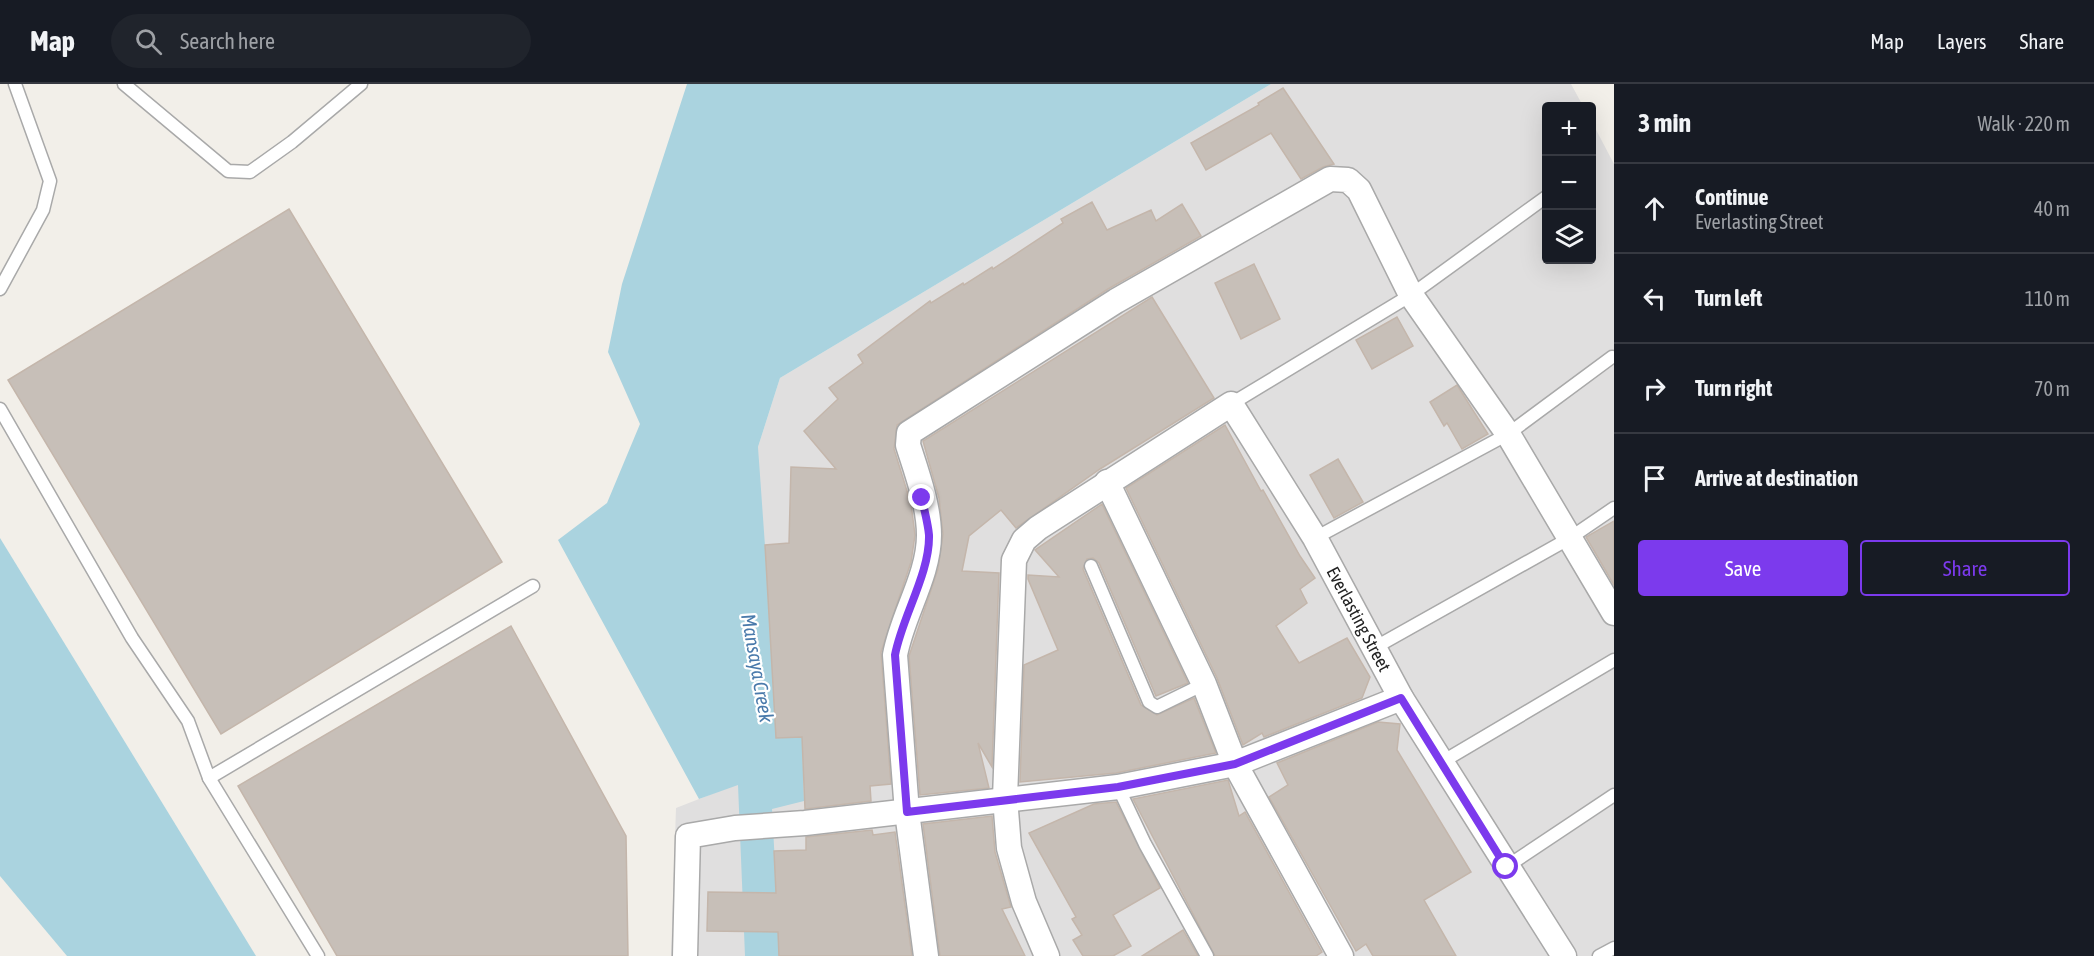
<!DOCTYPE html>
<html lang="en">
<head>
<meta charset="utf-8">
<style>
	body { margin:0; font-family:"Asap Condensed",sans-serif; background:#20242c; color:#f1f3f6 }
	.controls { position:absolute; right:18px; top:18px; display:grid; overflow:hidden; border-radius:6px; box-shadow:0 6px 24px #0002 }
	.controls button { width:54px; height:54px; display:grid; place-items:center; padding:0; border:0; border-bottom:2px solid #363941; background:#171b24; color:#f1f3f6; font:30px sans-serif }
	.stop { position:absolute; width:18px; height:18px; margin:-14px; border:4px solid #7c3aed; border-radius:50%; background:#fff }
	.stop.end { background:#7c3aed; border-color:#fff; box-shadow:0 2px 6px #0008 }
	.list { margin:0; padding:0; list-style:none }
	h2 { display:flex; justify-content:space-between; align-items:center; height:78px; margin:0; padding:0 24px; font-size:26px }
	h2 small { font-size:20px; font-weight:400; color:#9ea1a6 }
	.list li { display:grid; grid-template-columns:39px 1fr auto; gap:18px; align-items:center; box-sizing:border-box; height:90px; padding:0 24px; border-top:2px solid #363941 }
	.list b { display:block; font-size:22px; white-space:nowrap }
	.list p { margin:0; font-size:20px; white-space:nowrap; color:#9ea1a6 }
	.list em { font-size:20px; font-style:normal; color:#9ea1a6 }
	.actions { display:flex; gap:12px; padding:18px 24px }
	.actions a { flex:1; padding:14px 0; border:2px solid #7c3aed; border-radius:6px; text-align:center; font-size:21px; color:#7c3aed }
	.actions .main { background:#7c3aed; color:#fff }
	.icon { flex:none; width:33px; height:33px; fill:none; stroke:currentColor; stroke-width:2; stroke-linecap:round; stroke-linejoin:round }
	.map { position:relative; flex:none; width:1614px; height:872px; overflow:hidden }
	header { display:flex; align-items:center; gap:36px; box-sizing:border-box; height:84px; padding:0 30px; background:#171b24; border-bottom:2px solid #363941 }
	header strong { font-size:28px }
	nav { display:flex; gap:33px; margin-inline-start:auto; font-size:21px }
	.search { width:420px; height:54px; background:#20242c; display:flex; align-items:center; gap:15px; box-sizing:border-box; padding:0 21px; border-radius:33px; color:#9ea1a6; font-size:22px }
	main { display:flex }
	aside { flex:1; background:#171b24 }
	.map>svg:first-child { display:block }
</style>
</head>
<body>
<header>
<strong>Map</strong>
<div class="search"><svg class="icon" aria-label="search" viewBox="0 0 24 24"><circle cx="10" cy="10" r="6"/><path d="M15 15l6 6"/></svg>Search here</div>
<nav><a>Map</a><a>Layers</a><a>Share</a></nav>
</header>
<main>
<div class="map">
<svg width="1614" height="872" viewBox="0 0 1614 872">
	<rect width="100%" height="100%" fill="#f2efe9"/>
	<path fill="#e0dfdf" d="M1271,0H1571L1583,22H1546V176H1592V38L1614,80V872H671L676,724L763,690L758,363L780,294Z"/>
	<g fill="#aad3df">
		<path d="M687,0H1271L780,294L758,363L773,575L802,653L804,717L772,725L780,872H745L738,701L699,715L558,456L607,419L640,340L608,268L622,200Z"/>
		<path d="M0,454L256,872H67L0,792Z"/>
	</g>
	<g fill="#c7bfb8" stroke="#c4b6ab" stroke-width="1.5">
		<path d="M1283,4L1334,80L1323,83L1301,95L1271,49L1206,86L1191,59L1259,21L1258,19Z"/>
		<path d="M1092,118L1107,146L1151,126L1156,137L1182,120L1201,152L1108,205L897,341L894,365L911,420L915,451L911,478L881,568L891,700L870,702L871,717L805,725L802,653L776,654L765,461L789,459L791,383L836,385L804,347L838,315L829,304L863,279L858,271L930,217L931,219L963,199L964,201L992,183L993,185L1063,139L1061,135Z"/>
		<path d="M289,125L502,478L221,650L8,296Z"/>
		<path d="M1254,180L1280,235L1241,255L1215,199Z"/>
		<path d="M1152,213L1214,314L1100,385L1016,444L1001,426L969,452L962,487L999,489L992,683L978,659L989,704L920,711L909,572L938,485L943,450L939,414L923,357Z"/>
		<path d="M1397,233L1413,262L1372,285L1356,256Z"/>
		<path d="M1457,301L1488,350L1462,365L1447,339L1444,342L1430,318Z"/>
		<path d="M1225,341L1261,407L1263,406L1300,472L1315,494L1300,505L1307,519L1276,542L1299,579L1347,554L1370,593L1362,614L1264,653L1262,649L1243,661L1217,594L1126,404Z"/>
		<path d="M1338,375L1363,418L1334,434L1310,391Z"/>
		<path d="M1102,420L1188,599L1156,612L1099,479L1093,474L1087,475L1083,485L1141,621L1157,631L1194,614L1216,669L1116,689L1020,698L1024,581L1058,566L1028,495V491L1059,493L1035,466Z"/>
		<path d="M1614,437V501L1586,453Z"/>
		<path d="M511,542L626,752L628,872H337L238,702Z"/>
		<path d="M1378,638L1400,640L1397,666L1471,788L1424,816L1456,872H1373L1366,860L1356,867L1269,713L1288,701L1277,679Z"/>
		<path d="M1228,696L1239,732L1245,728L1322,868L1316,872H1215L1133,715Z"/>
		<path d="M1116,718L1160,804L1113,831L1131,862L1113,872H1083L1073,856L1082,851L1072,835L1076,833L1029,749L1094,720Z"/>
		<path d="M992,732L995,768L1011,823L1002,825L1025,872H940L923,740Z"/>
		<path d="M872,746L873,751L895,748L912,872H779L778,848L707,847L708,808L776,809L774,767L806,766V753Z"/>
		<path d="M1183,846L1198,872H1142Z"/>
	</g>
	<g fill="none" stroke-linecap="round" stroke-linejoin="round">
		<defs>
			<g id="service">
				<path d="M124,0L228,87L250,88L292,58L361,0"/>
				<path d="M0,205L43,126L50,97L15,0"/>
				<path d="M1231,320L1411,211L1546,113"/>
				<path d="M0,325L132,554L188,637L209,694L318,872"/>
				<path d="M1315,454L1508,350L1612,273"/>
				<path d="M1091,482L1149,618L1157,623L1204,600"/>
				<path d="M1374,564L1570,454L1614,424"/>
				<path d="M1442,678L1614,576"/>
				<path d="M209,694L533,502"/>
				<path d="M1118,703L1145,760L1207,872"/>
				<path d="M1506,783L1614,711"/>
				<path d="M1599,872L1614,864"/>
			</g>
			<g id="minor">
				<path d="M1107,398L1204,600L1235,680L1341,872"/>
				<path d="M685,872L688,752L735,744L805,739L1118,703L1235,680L1401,614"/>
				<path d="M926,872L907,728L895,571C902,531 929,492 929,451C929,422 917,389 908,361L909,349L1116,217L1330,95L1348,96L1359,106L1411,211L1508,350L1614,529"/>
				<path d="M1047,872L1024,818L1009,764L1005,714L1014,476L1024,456L1038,444L1231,320L1315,454L1401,614L1564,872"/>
			</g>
		</defs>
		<use href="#service" stroke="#a9a9a9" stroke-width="15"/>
		<use href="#minor" stroke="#a9a9a9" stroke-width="27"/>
		<use href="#service" stroke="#fff" stroke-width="12"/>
		<use href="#minor" stroke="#fff" stroke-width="24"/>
	</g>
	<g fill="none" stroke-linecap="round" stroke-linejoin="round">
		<path stroke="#7c3aed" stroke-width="8" d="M922,414C924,426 928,439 929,451C930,489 902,533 895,571L907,728L1118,703L1235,680L1401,614L1506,783"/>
	</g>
	<g text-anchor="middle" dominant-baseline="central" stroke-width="4.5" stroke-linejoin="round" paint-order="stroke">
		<g font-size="18" fill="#222" stroke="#fff">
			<text transform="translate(1359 535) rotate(62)">Everlasting Street</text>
		</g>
		<g font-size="20" font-style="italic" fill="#4a7aab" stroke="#fff">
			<text transform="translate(758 584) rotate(80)">Mansaya Creek</text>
		</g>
	</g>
</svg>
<div class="controls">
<button>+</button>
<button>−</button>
<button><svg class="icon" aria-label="layers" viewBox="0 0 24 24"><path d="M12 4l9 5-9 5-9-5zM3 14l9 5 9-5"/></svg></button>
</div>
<div class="stop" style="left:1506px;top:783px"></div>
<div class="stop end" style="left:922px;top:414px"></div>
</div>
<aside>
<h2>3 min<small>Walk · 220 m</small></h2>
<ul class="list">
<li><svg class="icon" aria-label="ahead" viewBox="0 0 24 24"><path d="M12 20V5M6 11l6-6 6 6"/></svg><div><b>Continue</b><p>Everlasting Street</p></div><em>40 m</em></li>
<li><svg class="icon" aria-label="left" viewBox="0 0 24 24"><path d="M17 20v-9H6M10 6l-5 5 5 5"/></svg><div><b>Turn left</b></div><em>110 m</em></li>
<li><svg class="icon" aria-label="right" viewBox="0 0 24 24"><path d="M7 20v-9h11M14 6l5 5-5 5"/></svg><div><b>Turn right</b></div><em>70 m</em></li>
<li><svg class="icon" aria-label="arrive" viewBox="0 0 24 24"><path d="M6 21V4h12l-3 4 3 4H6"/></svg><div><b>Arrive at destination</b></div></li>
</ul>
<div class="actions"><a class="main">Save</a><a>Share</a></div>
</aside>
</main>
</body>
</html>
